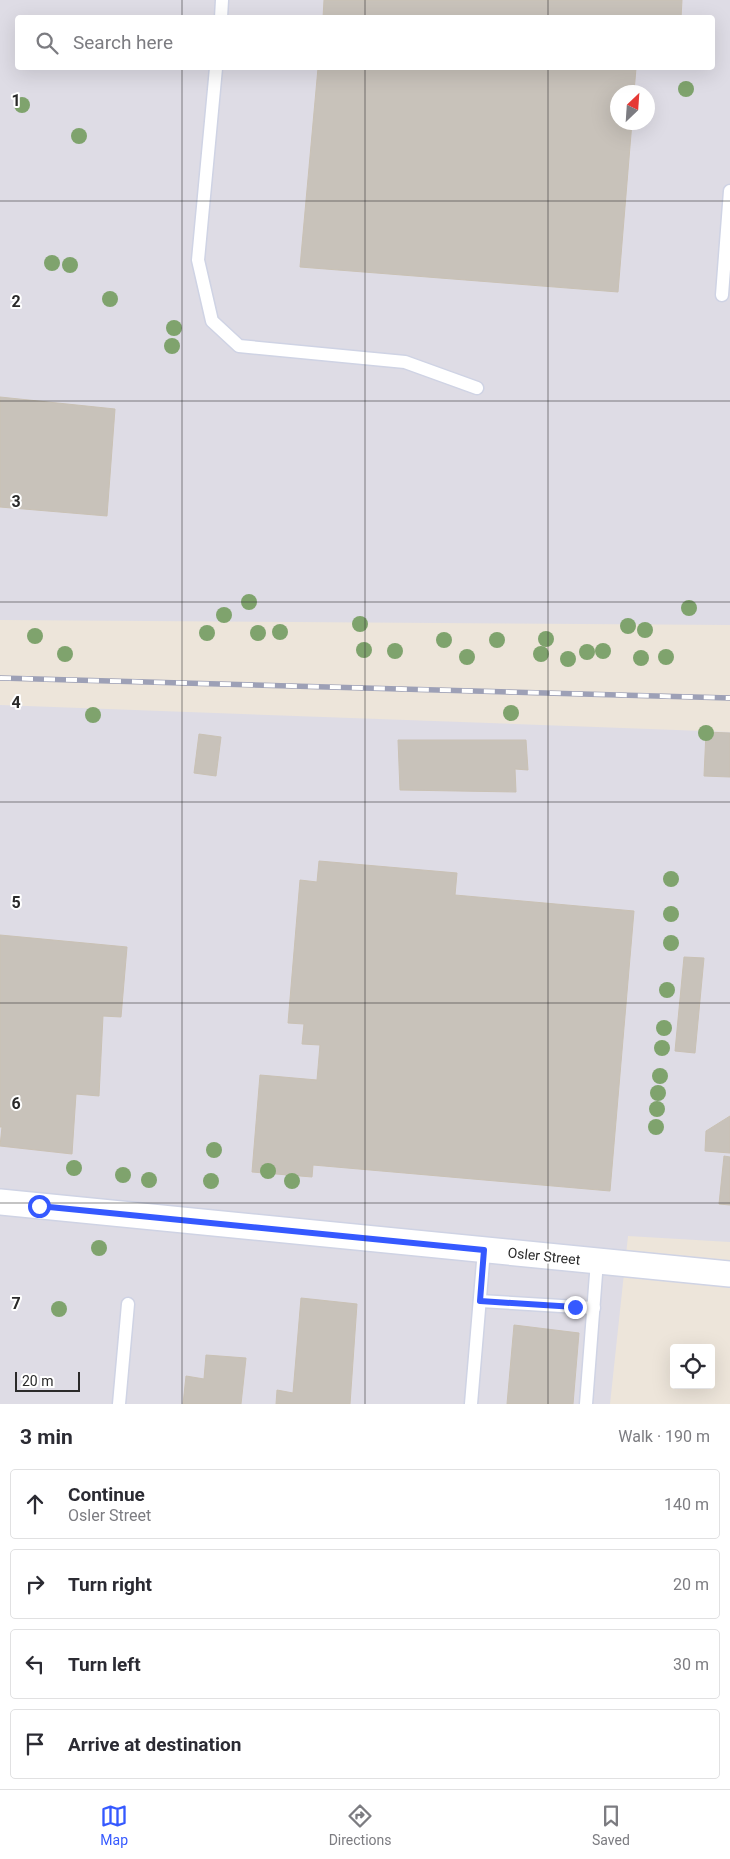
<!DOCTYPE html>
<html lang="en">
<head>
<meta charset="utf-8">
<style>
	body { margin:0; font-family:Roboto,sans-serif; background:#f2f2f3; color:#2b2b33 }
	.controls { position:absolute; right:15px; bottom:15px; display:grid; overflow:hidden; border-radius:5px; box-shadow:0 5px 20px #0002 }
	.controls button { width:45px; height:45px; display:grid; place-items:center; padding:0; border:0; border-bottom:1px solid #e1e1e2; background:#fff; color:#2b2b33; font:25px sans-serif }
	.compass { position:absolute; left:610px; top:85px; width:45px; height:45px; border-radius:50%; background:#fff; box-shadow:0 5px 20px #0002; rotate:25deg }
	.scale { position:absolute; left:15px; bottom:12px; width:65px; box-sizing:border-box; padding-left:5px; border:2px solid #2a2a2a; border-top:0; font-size:14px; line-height:18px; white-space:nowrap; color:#2a2a2a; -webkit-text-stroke:4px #fff; paint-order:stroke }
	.stop { position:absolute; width:15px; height:15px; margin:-11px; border:4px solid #3559ff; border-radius:50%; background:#fff }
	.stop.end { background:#3559ff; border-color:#fff; box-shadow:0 1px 5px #0008 }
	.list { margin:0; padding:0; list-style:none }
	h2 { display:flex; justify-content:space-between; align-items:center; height:65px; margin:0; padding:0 20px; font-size:21px }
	h2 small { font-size:16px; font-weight:400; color:#7c7c81 }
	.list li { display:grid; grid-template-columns:32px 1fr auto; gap:15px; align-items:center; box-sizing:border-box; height:70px; margin:0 10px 10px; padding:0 10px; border:1px solid #e1e1e2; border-radius:5px }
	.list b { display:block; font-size:19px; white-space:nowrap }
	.list p { margin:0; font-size:16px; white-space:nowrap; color:#7c7c81 }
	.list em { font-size:16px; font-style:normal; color:#7c7c81 }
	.icon { flex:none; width:28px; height:28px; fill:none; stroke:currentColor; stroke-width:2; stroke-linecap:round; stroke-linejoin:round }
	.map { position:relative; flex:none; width:730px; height:1404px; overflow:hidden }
	.search { position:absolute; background:#fff; box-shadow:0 5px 20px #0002; left:15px; right:15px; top:15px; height:55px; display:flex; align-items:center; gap:12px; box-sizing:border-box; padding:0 18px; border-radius:5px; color:#7c7c81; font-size:19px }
	.sheet { height:385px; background:#fff }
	nav { display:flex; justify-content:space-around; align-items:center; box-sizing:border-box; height:70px; border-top:1px solid #e1e1e2; background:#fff; font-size:14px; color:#7c7c81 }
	nav a { display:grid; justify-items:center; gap:2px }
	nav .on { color:#3559ff }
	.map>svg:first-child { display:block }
</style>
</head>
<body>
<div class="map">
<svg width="730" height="1404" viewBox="0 0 730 1404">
	<rect width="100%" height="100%" fill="#ede5da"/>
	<g fill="#dedce5" fill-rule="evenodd">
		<path d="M0,0H730V625L0,620ZM18,18H712V68H18ZM618,92H648V122H618Z"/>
		<path d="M0,705L730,732V1242L628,1236L610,1404H0Z"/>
	</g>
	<g fill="#c8c2ba" stroke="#c9c1b4">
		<path d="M324,0H682L681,18H323Z"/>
		<path d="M318,68H636L634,92H618V122H632L618,292L300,267Z"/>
		<path d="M0,397L115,409L107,516L0,507Z"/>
		<path d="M706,732L730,733V777L704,776Z"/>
		<path d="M199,734L221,737L216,776L194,773Z"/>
		<path d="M398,740H526L528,770L515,769L516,792L400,790Z"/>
		<path d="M319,861L457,873L455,895L634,911L610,1191L313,1165L312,1177L252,1172L260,1075L317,1080L320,1045L302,1044L304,1024L288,1023L300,880L317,882Z"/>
		<path d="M0,935L127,947L121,1017L103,1016L99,1096L76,1094L72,1154L0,1146L2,1127H0Z"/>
		<path d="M684,957L704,958L695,1053L675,1051Z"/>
		<path d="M730,1116V1153L705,1151L706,1131Z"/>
		<path d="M724,1156L730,1157V1205L719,1204Z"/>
		<path d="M301,1298L357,1304L350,1404H276L277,1390L293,1393Z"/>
		<path d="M514,1325L579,1333L573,1404H507Z"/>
		<path d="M206,1355L246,1358L241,1404H183L186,1376L204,1379Z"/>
	</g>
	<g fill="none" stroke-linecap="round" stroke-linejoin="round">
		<defs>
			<g id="service">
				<path d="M221,18L222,0"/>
				<path d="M216,68L198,260L212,321L239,346L405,362L477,388"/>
				<path d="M722,295L730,191"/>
				<path d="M480,1301L594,1308"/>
				<path d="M119,1404L128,1304"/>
				<path d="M471,1404L484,1250"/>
				<path d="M586,1404L597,1261"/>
			</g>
			<path id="minor" d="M0,1202L730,1274"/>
		</defs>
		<use href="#service" stroke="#cfd3e4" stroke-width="15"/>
		<use href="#minor" stroke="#cfd3e4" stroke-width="28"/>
		<use href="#service" stroke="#fff" stroke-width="12"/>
		<use href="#minor" stroke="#fff" stroke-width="25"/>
		<defs>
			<path id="rail" d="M0,678L730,698"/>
		</defs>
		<use href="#rail" stroke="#9da0b6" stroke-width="5.5"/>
		<use href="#rail" stroke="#fff" stroke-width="4" stroke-dasharray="11" stroke-linecap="butt"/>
	</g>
	<g fill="#7fa36d">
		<circle cx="686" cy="89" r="8"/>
		<circle cx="22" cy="105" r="8"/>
		<circle cx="79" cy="136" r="8"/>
		<circle cx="52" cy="263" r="8"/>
		<circle cx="70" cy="265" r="8"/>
		<circle cx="110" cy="299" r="8"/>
		<circle cx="174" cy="328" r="8"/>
		<circle cx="172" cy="346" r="8"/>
		<circle cx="249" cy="602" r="8"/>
		<circle cx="689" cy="608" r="8"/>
		<circle cx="224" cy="615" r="8"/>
		<circle cx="360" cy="624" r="8"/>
		<circle cx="628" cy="626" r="8"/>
		<circle cx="645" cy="630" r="8"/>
		<circle cx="280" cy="632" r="8"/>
		<circle cx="207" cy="633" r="8"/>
		<circle cx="258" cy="633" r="8"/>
		<circle cx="35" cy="636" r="8"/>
		<circle cx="546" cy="639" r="8"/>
		<circle cx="444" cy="640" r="8"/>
		<circle cx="497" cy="640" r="8"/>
		<circle cx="364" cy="650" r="8"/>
		<circle cx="395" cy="651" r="8"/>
		<circle cx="603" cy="651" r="8"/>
		<circle cx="587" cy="652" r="8"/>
		<circle cx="65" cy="654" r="8"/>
		<circle cx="541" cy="654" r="8"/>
		<circle cx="467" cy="657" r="8"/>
		<circle cx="666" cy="657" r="8"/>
		<circle cx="641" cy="658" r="8"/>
		<circle cx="568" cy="659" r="8"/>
		<circle cx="511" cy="713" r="8"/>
		<circle cx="93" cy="715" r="8"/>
		<circle cx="706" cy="733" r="8"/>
		<circle cx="671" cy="879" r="8"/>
		<circle cx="671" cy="914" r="8"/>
		<circle cx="671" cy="943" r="8"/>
		<circle cx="667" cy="990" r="8"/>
		<circle cx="664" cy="1028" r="8"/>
		<circle cx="662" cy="1048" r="8"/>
		<circle cx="660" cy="1076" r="8"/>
		<circle cx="658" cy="1093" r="8"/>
		<circle cx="657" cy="1109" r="8"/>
		<circle cx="656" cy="1127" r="8"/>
		<circle cx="214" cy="1150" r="8"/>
		<circle cx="74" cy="1168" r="8"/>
		<circle cx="268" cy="1171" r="8"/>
		<circle cx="123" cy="1175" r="8"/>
		<circle cx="149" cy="1180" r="8"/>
		<circle cx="211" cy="1181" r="8"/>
		<circle cx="292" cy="1181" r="8"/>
		<circle cx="99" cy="1248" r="8"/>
		<circle cx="59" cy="1309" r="8"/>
	</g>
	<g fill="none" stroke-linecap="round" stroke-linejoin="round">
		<path stroke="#3559ff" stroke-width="6" d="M39,1206L484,1250L480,1301L575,1307"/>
	</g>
	<path fill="none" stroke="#2a2a2a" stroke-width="1" stroke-opacity="0.55" d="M182,0V18M365,0V18M548,0V18M182,68V1404M365,68V1404M548,68V1404M0,201H730M0,401H730M0,602H730M0,802H730M0,1003H730M0,1203H730"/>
	<g text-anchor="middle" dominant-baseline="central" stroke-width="4" stroke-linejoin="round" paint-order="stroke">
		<g font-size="14" fill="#2a2a2a" stroke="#fff">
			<text transform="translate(544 1256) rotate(6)">Osler Street</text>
		</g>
	</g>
	<g font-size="16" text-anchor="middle" font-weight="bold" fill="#2a2a2a" stroke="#fff" stroke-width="4" stroke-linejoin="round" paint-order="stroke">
		<text x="16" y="106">1</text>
		<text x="16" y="307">2</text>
		<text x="16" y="507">3</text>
		<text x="16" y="708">4</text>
		<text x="16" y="908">5</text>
		<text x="16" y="1109">6</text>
		<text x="16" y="1309">7</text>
	</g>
</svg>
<div class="controls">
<button><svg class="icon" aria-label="locate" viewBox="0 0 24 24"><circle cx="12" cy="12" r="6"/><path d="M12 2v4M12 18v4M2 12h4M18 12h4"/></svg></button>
</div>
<svg class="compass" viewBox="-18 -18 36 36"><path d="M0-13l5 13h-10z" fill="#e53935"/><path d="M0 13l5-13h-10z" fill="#7c7c81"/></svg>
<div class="scale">20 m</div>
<div class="stop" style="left:39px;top:1206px"></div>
<div class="stop end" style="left:575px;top:1307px"></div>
<div class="search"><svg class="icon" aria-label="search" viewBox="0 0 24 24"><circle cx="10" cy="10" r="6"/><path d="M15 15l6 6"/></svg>Search here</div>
</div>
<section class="sheet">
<h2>3 min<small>Walk · 190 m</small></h2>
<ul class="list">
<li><svg class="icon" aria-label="ahead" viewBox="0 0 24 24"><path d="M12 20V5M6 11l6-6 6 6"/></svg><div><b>Continue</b><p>Osler Street</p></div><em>140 m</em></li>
<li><svg class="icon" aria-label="right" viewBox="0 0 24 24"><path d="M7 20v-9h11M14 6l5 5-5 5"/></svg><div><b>Turn right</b></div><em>20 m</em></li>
<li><svg class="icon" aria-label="left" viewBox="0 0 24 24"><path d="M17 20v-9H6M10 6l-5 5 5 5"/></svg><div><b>Turn left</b></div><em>30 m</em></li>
<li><svg class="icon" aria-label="arrive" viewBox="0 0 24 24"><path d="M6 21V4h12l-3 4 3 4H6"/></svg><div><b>Arrive at destination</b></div></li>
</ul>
</section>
<nav>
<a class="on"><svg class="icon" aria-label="map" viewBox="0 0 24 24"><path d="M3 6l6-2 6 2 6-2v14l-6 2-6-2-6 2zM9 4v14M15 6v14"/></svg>Map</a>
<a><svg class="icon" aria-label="directions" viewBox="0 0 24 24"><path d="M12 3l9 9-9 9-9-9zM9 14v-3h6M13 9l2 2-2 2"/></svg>Directions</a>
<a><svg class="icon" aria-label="saved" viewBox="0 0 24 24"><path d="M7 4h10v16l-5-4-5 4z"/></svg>Saved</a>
</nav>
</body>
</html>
